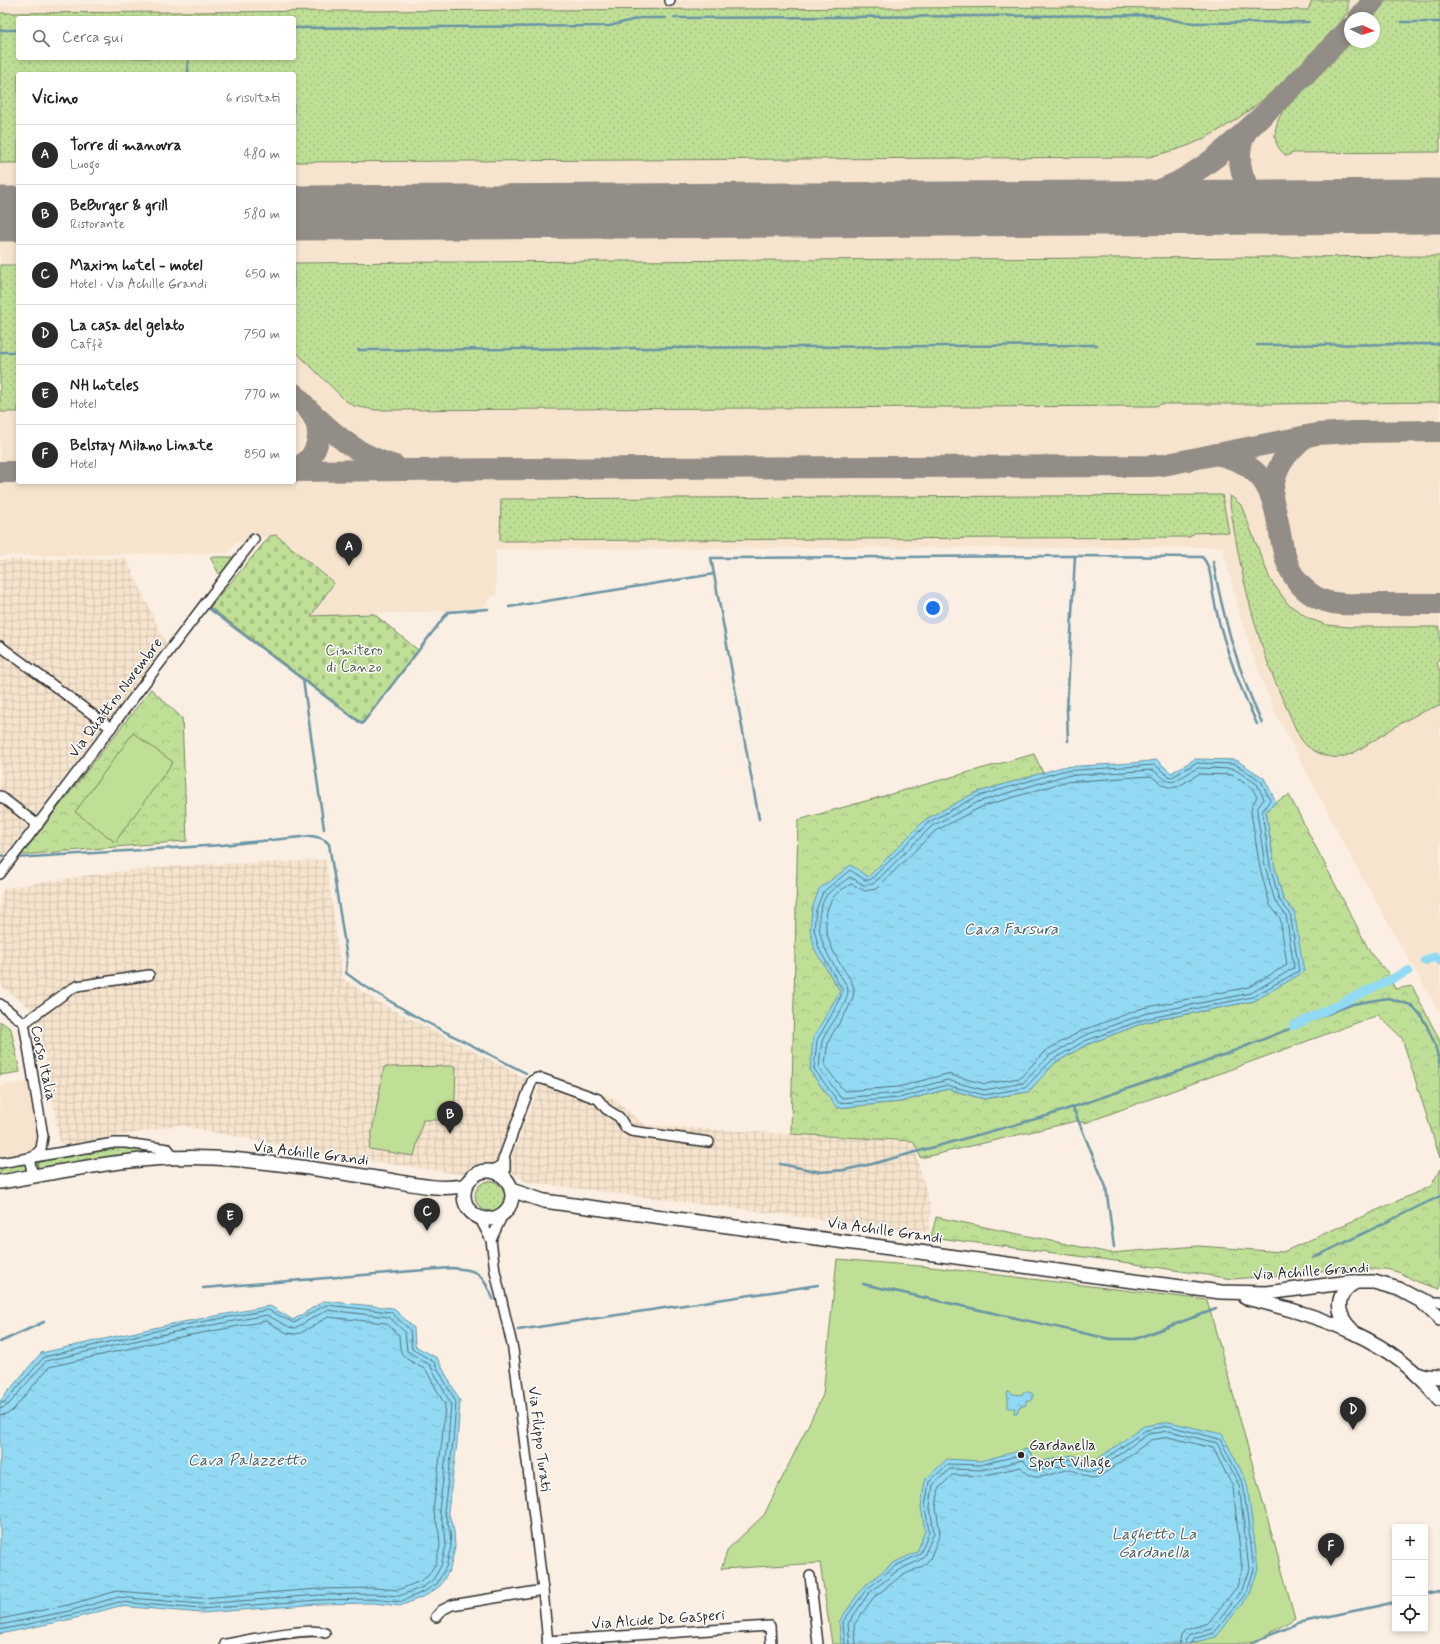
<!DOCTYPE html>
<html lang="it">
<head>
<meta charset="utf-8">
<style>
	body { margin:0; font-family:Mynerve,sans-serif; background:#f6f6f6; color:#222 }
	.controls { position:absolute; right:12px; bottom:12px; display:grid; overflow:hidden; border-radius:4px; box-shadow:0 2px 6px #0003 }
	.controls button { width:36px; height:36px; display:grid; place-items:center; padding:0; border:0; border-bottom:1px solid #e0e0e0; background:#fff; color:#222; font:20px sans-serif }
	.compass { position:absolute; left:1344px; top:12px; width:36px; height:36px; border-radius:50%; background:#fff; box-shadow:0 2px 6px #0003; rotate:94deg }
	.you { position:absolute; left:933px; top:608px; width:14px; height:14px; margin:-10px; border:3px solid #fff; border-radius:50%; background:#1a73e8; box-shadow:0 0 0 6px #1a73e833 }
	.badge { display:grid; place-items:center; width:26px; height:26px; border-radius:50%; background:#2b2b2b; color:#fff; font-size:13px; font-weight:700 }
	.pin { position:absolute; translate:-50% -33px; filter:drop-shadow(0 1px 2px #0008) }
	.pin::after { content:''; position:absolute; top:21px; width:14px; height:12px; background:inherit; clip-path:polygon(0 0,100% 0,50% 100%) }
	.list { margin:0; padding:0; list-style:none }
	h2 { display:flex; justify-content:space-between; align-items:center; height:52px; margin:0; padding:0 16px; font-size:17px }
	h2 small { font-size:13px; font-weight:400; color:#767676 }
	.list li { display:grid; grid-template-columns:26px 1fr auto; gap:12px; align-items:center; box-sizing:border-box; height:60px; padding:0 16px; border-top:1px solid #e0e0e0 }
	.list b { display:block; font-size:15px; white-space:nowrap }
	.list p { margin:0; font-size:13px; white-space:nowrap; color:#767676 }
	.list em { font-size:13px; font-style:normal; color:#767676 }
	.icon { flex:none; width:22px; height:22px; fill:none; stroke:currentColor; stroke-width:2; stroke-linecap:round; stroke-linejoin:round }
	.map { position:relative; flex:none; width:1440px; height:1644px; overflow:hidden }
	.search { position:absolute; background:#fff; box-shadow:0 2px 6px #0003; left:16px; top:16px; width:280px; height:44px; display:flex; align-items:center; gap:10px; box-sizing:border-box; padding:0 14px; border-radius:4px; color:#767676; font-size:15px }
	.panel { position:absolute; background:#fff; box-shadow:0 2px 6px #0003; left:16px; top:72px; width:280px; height:412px; border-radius:4px }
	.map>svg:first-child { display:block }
</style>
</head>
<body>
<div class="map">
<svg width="1440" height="1644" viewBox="0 0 1440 1644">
	<defs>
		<pattern id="industrial-grid" width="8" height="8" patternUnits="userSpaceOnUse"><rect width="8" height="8" fill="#f6e4ce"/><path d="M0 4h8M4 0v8" fill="none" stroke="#d3c4b1"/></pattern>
		<pattern id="grass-dots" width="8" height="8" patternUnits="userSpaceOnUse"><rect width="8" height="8" fill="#bfdf97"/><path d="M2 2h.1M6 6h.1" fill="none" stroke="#a4c082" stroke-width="1.8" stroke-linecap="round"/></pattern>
		<pattern id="forest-crowns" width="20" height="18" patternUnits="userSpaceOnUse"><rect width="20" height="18" fill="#bfdf97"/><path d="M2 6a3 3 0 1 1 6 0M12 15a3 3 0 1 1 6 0" fill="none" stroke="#a4c082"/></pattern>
		<pattern id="cemetery-stones" width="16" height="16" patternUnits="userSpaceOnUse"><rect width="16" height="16" fill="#bfdf97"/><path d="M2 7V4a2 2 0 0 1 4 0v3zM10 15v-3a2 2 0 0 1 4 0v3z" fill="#a4c082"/></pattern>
		<pattern id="water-ripples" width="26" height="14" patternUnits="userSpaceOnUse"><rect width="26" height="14" fill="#92daf4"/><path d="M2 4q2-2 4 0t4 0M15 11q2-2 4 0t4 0" fill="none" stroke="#7ebbd1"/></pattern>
	</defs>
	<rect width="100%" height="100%" fill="#faefe2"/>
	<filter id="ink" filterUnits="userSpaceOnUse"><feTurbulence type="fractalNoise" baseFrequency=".025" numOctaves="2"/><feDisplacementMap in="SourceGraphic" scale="8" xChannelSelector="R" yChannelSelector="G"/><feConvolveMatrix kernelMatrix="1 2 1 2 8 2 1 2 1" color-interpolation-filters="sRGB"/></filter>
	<g filter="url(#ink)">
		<g fill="#f6e4ce" fill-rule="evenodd">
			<path d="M709,0H1440V1014L1358,870L1273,708L1257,667L1241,619L1223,547L496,549V595L490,597L487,604L481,607L447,611L311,616L335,584L276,535L236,543L228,553L0,556V5ZM18,18H294V58H18ZM1350,18H1374V42H1350ZM18,74H294V482H18Z"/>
			<path d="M32,1081L48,1172L0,1170V1086Z"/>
		</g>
		<g fill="url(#industrial-grid)">
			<path d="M126,558L166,644L0,862V560Z"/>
			<path d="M326,860L342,978L378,1002L525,1078L527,1083L501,1160L492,1166L476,1168L467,1175L328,1155L178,1125L114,1137L109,1141L68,1147L61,1145L59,1137L38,1018L30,1008L0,985V895L5,888L97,874L174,866Z"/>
			<path d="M554,1079L612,1098L645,1125L913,1142L931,1210L929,1233L526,1182L510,1171V1161L540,1084Z"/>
		</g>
		<g fill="url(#grass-dots)" stroke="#758561" fill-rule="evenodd">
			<path d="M1312,0H1348V12C1304,64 1255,117 1190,145C1177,150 1163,153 1149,157L294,162V74H18V163H0V13L1086,7L1308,10ZM18,18H294V58H18Z"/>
			<path d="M1385,0H1440V152L1293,153L1287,156C1268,143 1275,122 1286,106L1350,39V42H1374V18H1370Z"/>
			<path d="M1440,256V402L1272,404H1161L1156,406L375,410L354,406L346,401L294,350V263Z"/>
			<rect x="0" y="265" width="18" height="147"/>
			<path d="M1222,495L1229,533L1222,532L1194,533L1190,537L500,541L501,499Z"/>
			<path d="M1229,496L1232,497L1241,505L1270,579L1288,604L1310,619L1327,625L1348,627H1440V656L1437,664L1440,670V706C1418,710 1388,732 1368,744C1359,750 1351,755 1341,757C1329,759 1316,753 1307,746C1298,738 1293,722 1288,711C1256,644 1239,570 1229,496Z"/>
			<path d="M210,557H234L220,576Z"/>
			<path d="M0,1021L11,1029L20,1072L0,1075Z"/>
			<path d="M120,1148L159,1150V1155L38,1169L37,1162Z"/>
			<path d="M25,1164L27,1165V1172L0,1178V1168Z"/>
			<circle cx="490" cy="1196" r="15"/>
		</g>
		<g fill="url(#forest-crowns)" stroke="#758561">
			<path d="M151,689L182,718L187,841L21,855Z"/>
			<path d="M1034,754L1043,773L975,793L926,819L868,877L827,970L840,991L828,1014L810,1071L837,1108L900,1102L948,1089L984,1099L1028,1092L1055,1063L1086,1045L1146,1022L1254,1001L1294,911L1283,899L1274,864L1266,811L1276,802L1289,795L1371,954L1388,973L1395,989L1412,986L1440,1041V1158L1402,1038L1378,1015L1085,1123L1076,1121L921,1158L913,1141L791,1134L798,820Z"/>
			<path d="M1440,1169V1289L1417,1282L1401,1273L1386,1269H1357L1233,1279L1116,1261L931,1237L936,1217L1110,1253L1198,1246L1283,1252L1431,1186Z"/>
		</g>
		<path fill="url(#cemetery-stones)" stroke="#758561" d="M276,535L334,583L311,616L374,614L418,650L362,723L210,607L270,536Z"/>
		<g fill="#bfdf97" stroke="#758561">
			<path d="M133,733L173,762L115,842L75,812Z"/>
			<path d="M456,1066L454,1120H423L414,1156L369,1149L384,1067Z"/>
			<path d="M837,1259L931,1267L1207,1300L1295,1618L1259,1640L1235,1644H832L820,1563L721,1569L728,1549L764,1515L823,1395Z"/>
		</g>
		<g fill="url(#water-ripples)" stroke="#6994a4">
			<path d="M1195,759L1236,760L1264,778L1276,802L1266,811L1274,864L1283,899L1294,911L1304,972L1254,1001L1146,1022L1086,1045L1055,1063L1028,1092L984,1099L948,1089L900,1102L837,1108L810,1071L813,1038L840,991L815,950L810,929L812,909L819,889L851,865L868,877L926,819L975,793L1062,767L1133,763L1157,760L1171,773Z"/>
			<path d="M324,1301L393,1308L414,1328L415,1346L437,1358L460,1401L457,1443L448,1511L454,1531L455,1547L450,1569L440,1586L427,1595L400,1606L373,1603L319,1604L202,1613L119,1606L72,1619L0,1634V1401L41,1353L172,1324L270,1306L293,1320Z"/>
			<path d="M1009,1391L1013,1394L1022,1395L1023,1392H1029L1033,1394V1399L1031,1401H1026V1405L1019,1407L1017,1413H1014L1015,1408H1008V1397L1007,1394Z"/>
			<path d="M1169,1422L1222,1434L1247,1482L1258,1569L1250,1594L1216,1637L1187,1644H841L839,1622L862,1588L893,1563L917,1552L925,1531L921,1507L925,1480L947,1459L980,1461L1027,1449L1037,1462L1072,1455L1092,1463L1144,1426Z"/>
		</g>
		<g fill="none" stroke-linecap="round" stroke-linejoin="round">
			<g stroke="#54717b" stroke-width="1">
				<path d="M1196,763L1235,764L1261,781L1270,800L1262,812L1270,865L1279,900L1290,913L1299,971L1252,997L1145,1019L1085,1041L1052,1060L1025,1088L984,1095L947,1085L899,1098L839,1103L814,1069L817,1040L831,1016L843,991L819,949L814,929L816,910L823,892L850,870L865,880H870L929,822L976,797L1062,771L1155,765L1168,776L1172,777Z"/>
				<path d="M1198,768L1234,769L1257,784L1264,799L1258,807L1257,812L1265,866L1275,901L1286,915L1294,968L1251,993L1144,1014L1083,1036L1049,1056L1023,1083L984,1090L947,1080L898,1093L841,1098L819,1068C820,1059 820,1050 822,1042C826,1027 853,1002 847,986C830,959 807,929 826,896C830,890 845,881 850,877L864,885L873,884L932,826L978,802L1063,776L1153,770L1166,780L1172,782Z"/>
				<path d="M1199,774L1232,775L1252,788L1257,797L1252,805L1251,812L1260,868L1270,905L1280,918L1287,965L1249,987L1143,1008L1081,1031L1045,1051L1020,1078L985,1084L947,1074L898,1087L844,1091L825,1066C826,1059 826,1051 828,1044C832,1029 852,1010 854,992C855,984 847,975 843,968C830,948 818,923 832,899C835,893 845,888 851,884L865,891L876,889L935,831L981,807L1064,782L1151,776L1163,785L1171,788L1179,786Z"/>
				<path d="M0,1403L5,1402L44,1357L173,1327L268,1310L294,1323L326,1305L391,1312L410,1330L412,1349L434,1362L456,1402L453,1442L444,1510L450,1531L451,1546L446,1567L437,1584L425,1591L400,1602L373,1599L319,1600L201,1609L119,1602L71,1615L0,1630"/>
				<path d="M0,1409L8,1405L46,1361L174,1332L267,1315L289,1327L295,1328L327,1310L389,1317L405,1332L407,1351L430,1365L451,1404L448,1442L439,1510L445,1532L446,1546L441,1566L433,1580L423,1587L399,1596L374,1594L319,1595L201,1604L118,1597L69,1611L0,1625"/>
				<path d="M0,1415L6,1414L12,1411L49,1367L175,1338L266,1321L287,1333L295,1334L301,1333L328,1317L386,1323L399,1335L400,1348L402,1354L407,1359L426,1370L445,1405L442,1441L433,1509L439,1533L440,1546L436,1563L428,1576L420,1581L398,1590L374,1588L319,1589L201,1598L117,1591L68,1605L0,1619"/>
				<path d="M845,1644L843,1622L865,1591L895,1566L920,1554L929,1532L925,1507L929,1482L948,1464L980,1465L1025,1454L1036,1466L1071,1459L1093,1467L1146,1430L1169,1426L1220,1439L1243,1484L1254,1569L1247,1592L1214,1633L1193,1639L1190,1644"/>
				<path d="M850,1644L848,1624L868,1594L897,1571L920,1560L924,1556L934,1533L930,1507L933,1485L950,1469L981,1470L1023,1460L1031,1469L1036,1471L1071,1464L1089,1472H1094L1148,1434L1169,1431L1217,1443L1239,1485L1249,1569L1242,1590L1211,1629L1190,1635L1186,1639L1185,1644"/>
				<path d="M856,1644L854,1625L873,1598L901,1576L923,1566L930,1559L940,1534L936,1507L939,1488L952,1475L981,1476L1021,1467C1025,1471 1028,1476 1035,1477C1047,1478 1058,1470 1069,1470C1082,1471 1088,1483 1102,1475L1151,1440L1168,1437L1213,1448L1233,1487L1242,1568L1237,1587L1208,1623L1185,1630L1181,1636L1179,1644"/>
			</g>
			<g stroke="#6994a4" stroke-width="2.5">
				<path d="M674,18L1151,15L1183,22L1196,23L1308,22"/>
				<path d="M1401,22H1440"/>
				<path d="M294,28L609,26L640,18H666"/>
				<path d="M0,30H18"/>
				<path d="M188,58V74"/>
				<path d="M1257,345L1440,344"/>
				<path d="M358,350L1097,345"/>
				<path d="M0,352H18"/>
				<path d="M1213,561C1223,618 1238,671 1262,723"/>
				<path d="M207,607L362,724L448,612L488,609"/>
				<path d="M509,607L714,574"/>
				<path d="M303,679L324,829"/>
				<path d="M1068,741L1067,710L1075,556"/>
				<path d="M759,819L711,558L1075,556L1202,557C1211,566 1211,582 1213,594C1221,639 1238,683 1257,724"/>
				<path d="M0,855L9,857"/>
				<path d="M14,858L222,845L311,836C318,837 324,838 329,844L347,958L346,973L361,984L420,1019L526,1073"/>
				<path d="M1073,1108L1106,1187L1114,1247"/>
				<path d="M780,1164L821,1172L844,1170L872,1164L1050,1115L1200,1064L1353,1004L1388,998L1411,1005L1420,1014L1427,1026L1435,1045L1440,1065"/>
				<path d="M1313,1258L1440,1196"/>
				<path d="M863,1284L1110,1339H1135L1216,1309"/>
				<path d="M203,1288L450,1268C478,1269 482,1273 493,1299"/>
				<path d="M518,1330L818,1285"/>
				<path d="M0,1342L44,1322"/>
				<path d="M1425,1595L1440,1592"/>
				<path d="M1250,1644L1298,1623L1395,1602"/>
			</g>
			<g stroke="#92daf4" stroke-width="9">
				<path d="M1425,961L1431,958L1436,957L1440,961"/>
				<path d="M1293,1026L1408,971"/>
			</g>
			<g stroke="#928d86" stroke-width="22">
				<path d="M1359,18L1374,0"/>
				<path d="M1247,130C1233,155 1240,191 1268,203C1278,207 1291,207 1302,207"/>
				<path d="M1071,209C1103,205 1134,200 1165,188C1201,173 1232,144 1260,118C1291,89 1321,59 1350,28"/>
				<path d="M294,394C301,402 310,409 314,418C324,437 315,462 294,468"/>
				<path d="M311,412C338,438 358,455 395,466"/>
				<path d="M1216,454C1230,457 1243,461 1254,471C1294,505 1263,578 1325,601C1341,606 1359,604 1376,604C1397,604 1419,604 1440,604"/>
				<path d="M294,471L642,468L1150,466L1163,465L1317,434L1353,432L1440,431"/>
				<path d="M0,472H18"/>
				<path d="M1272,499C1273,469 1284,455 1306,436"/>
			</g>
			<g stroke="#928d86" stroke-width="55">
				<path d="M294,213L1440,206"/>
				<path d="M0,214H18"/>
			</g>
			<defs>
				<g id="minor">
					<path d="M670,1V0"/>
					<path d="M0,646L111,728"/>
					<path d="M0,796L38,825"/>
					<path d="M0,874L254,539"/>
					<path d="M0,1004L24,1023L43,1136L41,1149L33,1157"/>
					<path d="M24,1023L71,989L77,986L149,975"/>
					<path d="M29,1158L33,1176"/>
					<path d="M505,1160V1178"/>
					<path d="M0,1163L114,1143H126L168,1149L172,1154L173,1159"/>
					<path d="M492,1171L501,1165L532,1081L537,1078L543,1079L598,1099L606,1109L619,1117L626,1128L631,1131L709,1142"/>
					<path d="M480,1219L491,1240L495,1271L513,1349L543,1590L548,1644"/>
					<path d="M491,1240L503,1214"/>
					<path d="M1418,1296L1434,1302H1440"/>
					<path d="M810,1576L818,1644"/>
					<path d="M436,1617L442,1610L452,1605L543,1590"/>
					<path d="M547,1641L770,1626L771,1644"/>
					<path d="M225,1644C245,1641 309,1626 325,1633"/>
				</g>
				<g id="secondary">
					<circle cx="488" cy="1195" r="24"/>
					<path d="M0,1182C70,1170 142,1154 214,1158C268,1161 322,1170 376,1178C404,1182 439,1192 466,1185"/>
					<path d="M511,1190L544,1201L1118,1279L1221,1292L1267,1293L1350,1282H1374L1399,1289L1421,1301L1440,1319"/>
					<path d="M1246,1298C1318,1315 1393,1338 1440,1400"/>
					<path d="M1353,1331C1336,1315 1333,1294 1356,1282"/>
					<path d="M1418,1373L1426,1376L1440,1377"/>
				</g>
			</defs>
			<use href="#minor" stroke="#2b2b2b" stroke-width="12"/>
			<use href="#secondary" stroke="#2b2b2b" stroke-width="16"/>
			<use href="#minor" stroke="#fff" stroke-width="9"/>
			<use href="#secondary" stroke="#fff" stroke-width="13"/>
		</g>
	</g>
	<circle fill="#2b2b2b" stroke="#fff" stroke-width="1.5" cx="1021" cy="1455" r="4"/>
	<g text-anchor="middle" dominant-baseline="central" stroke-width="3" stroke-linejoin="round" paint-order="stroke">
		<g font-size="15" fill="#57614b" stroke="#fff">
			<text x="354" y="651">Cimitero<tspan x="354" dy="17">di Canzo</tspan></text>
		</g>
		<g font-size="15" fill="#2b2b2b" stroke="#fff">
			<text transform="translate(116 698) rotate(-53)">Via Quattro Novembre</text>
			<text transform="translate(43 1063) rotate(78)">Corso Italia</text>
			<text transform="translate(311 1154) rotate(7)">Via Achille Grandi</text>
			<text transform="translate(885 1231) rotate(8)">Via Achille Grandi</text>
			<text transform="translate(1311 1272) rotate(-4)">Via Achille Grandi</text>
			<text transform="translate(539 1439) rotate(83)">Via Filippo Turati</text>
			<text transform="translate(658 1620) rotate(-4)">Via Alcide De Gasperi</text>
		</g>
		<g font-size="15" fill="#2b2b2b" stroke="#fff" text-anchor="start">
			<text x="1029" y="1446">Gardanella<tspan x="1029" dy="17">Sport Village</tspan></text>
		</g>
		<g font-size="16" font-style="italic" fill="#4a6067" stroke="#fff">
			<text x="1011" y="929">Cava Farsura</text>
			<text x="247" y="1460">Cava Palazzetto</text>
			<text x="1154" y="1534">Laghetto La<tspan x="1154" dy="18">Gardanella</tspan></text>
		</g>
	</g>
</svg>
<div class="controls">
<button>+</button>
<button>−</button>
<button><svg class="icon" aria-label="locate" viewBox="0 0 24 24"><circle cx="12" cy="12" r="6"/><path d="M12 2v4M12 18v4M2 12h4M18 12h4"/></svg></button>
</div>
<svg class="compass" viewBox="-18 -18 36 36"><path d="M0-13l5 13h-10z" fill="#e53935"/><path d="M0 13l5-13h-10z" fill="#767676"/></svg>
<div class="you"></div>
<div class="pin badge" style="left:349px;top:566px">A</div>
<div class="pin badge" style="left:450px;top:1134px">B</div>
<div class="pin badge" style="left:427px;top:1231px">C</div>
<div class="pin badge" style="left:1353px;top:1430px">D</div>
<div class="pin badge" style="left:230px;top:1236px">E</div>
<div class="pin badge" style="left:1331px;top:1566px">F</div>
<div class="search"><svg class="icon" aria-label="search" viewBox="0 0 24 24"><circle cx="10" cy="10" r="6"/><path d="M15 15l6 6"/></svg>Cerca qui</div>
<section class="panel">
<h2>Vicino<small>6 risultati</small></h2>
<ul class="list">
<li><span class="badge">A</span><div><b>Torre di manovra</b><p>Luogo</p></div><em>480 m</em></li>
<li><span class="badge">B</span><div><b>BeBurger &amp; grill</b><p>Ristorante</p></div><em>580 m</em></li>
<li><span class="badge">C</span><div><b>Maxim hotel - motel</b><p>Hotel · Via Achille Grandi</p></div><em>650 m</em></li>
<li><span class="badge">D</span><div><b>La casa del gelato</b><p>Caffè</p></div><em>750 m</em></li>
<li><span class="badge">E</span><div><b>NH hoteles</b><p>Hotel</p></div><em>770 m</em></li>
<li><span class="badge">F</span><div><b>Belstay Milano Linate</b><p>Hotel</p></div><em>850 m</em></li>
</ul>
</section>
</div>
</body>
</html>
